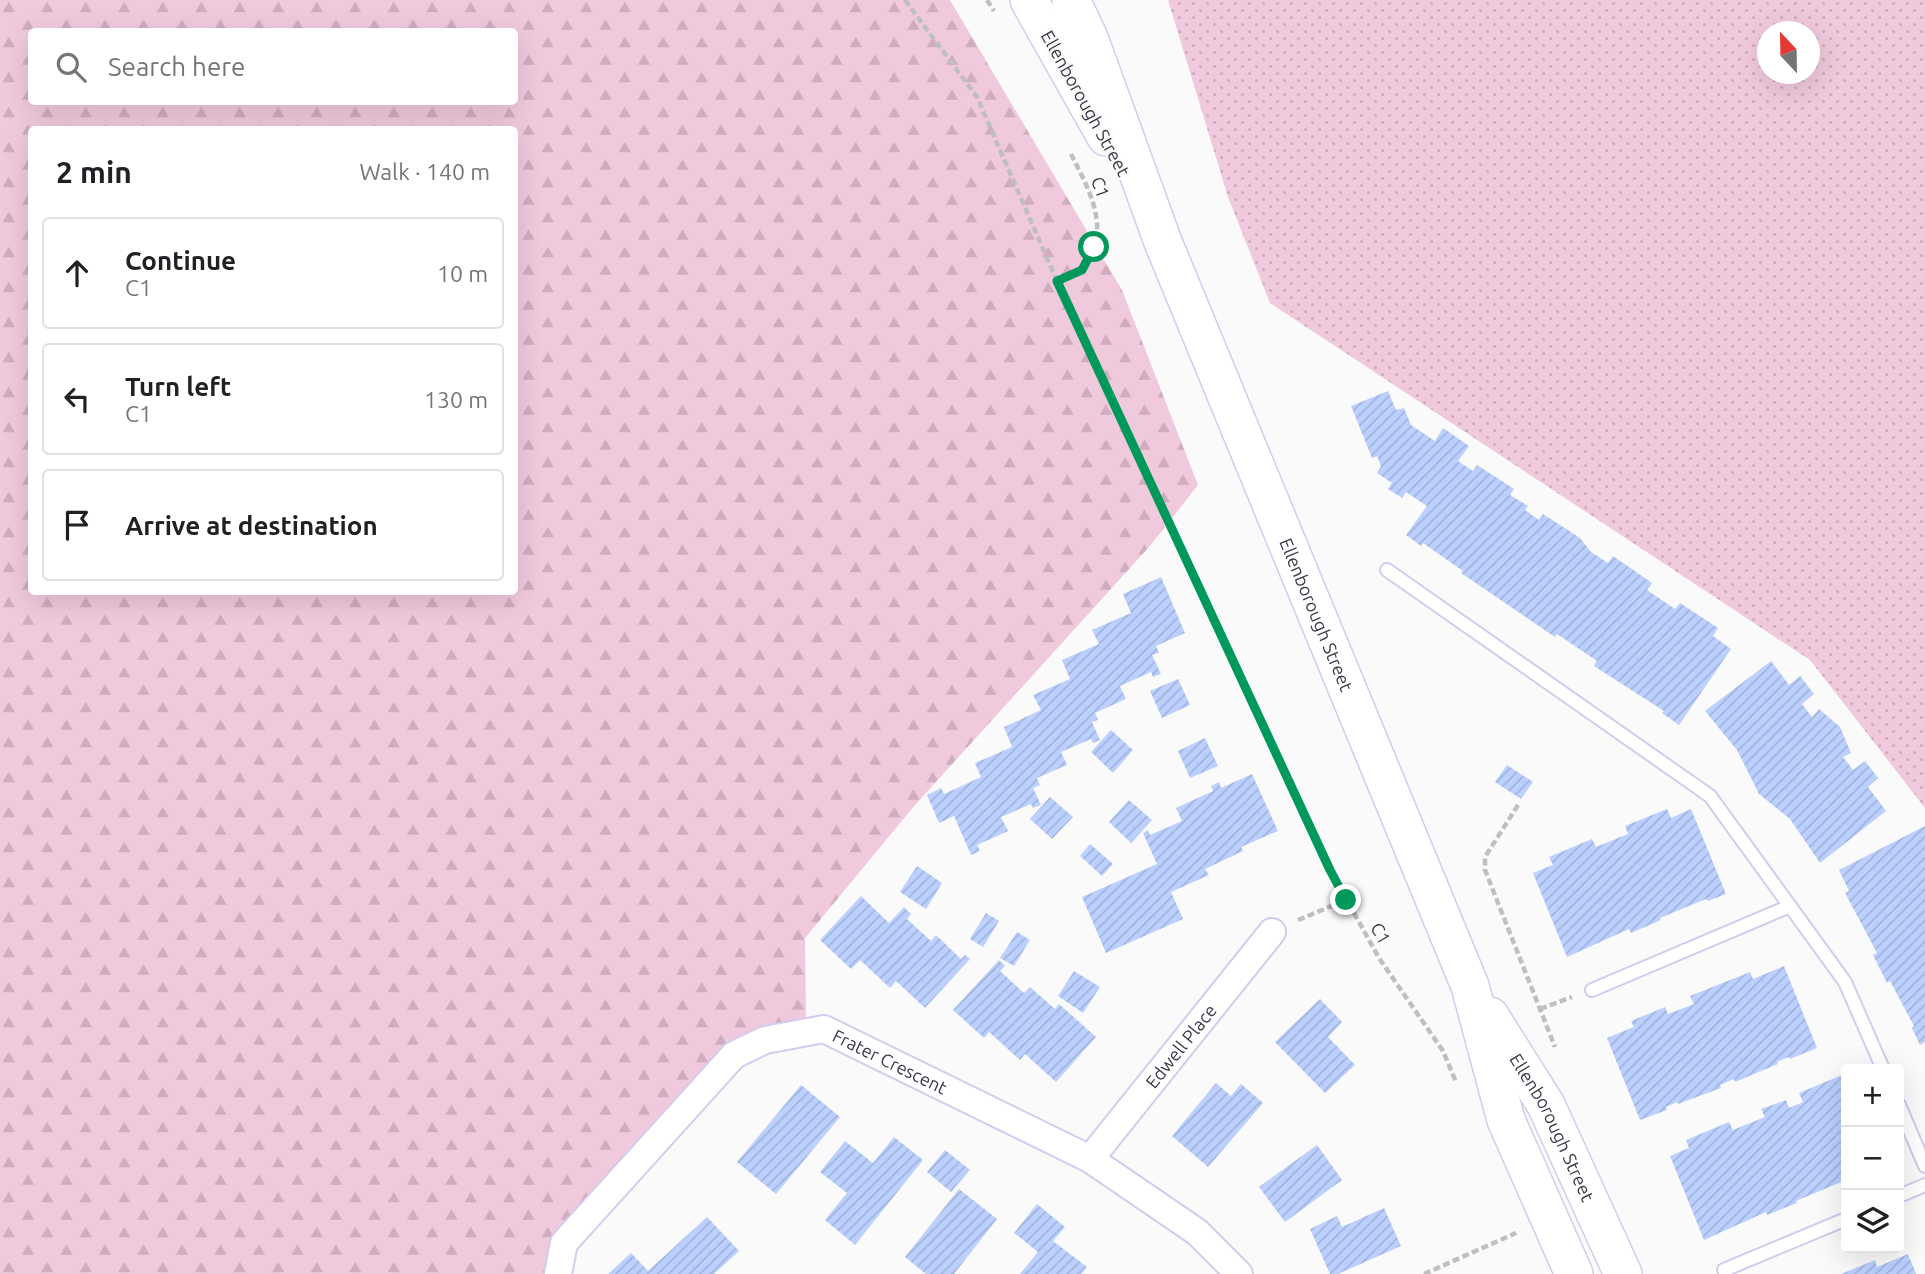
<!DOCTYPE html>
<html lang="en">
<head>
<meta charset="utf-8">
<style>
	body { margin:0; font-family:Ubuntu,sans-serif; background:#f6f6f6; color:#202124 }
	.controls { position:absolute; right:21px; bottom:21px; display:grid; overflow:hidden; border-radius:7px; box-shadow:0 7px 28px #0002 }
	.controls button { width:63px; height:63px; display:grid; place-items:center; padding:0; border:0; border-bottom:2px solid #e0e0e0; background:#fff; color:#202124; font:35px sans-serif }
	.compass { position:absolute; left:1757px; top:21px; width:63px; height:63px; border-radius:50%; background:#fff; box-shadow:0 7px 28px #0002; rotate:338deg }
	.stop { position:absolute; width:21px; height:21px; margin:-16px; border:5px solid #00995b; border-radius:50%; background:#fff }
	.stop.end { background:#00995b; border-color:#fff; box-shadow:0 2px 7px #0008 }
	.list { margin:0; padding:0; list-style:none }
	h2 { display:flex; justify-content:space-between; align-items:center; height:91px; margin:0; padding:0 28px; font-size:30px }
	h2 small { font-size:23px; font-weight:400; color:#757577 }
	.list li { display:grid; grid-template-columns:46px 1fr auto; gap:21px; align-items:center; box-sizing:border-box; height:112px; margin:0 14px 14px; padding:0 14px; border:2px solid #e0e0e0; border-radius:7px }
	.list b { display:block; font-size:26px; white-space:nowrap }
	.list p { margin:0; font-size:23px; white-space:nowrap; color:#757577 }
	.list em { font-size:23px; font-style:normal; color:#757577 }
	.icon { flex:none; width:38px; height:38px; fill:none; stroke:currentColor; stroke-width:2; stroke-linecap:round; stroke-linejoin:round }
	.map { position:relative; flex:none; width:1925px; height:1274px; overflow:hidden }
	.search { position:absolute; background:#fff; box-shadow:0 7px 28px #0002; left:28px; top:28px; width:490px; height:77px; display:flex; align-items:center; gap:18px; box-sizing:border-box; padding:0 24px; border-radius:7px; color:#757577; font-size:26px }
	.panel { position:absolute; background:#fff; box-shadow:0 7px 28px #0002; left:28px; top:126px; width:490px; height:469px; border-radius:7px }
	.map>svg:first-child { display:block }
</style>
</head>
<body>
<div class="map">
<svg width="1925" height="1274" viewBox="0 0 1925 1274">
	<defs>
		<pattern id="grass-dots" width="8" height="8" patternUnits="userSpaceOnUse" patternTransform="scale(1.75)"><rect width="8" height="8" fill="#f1c9dc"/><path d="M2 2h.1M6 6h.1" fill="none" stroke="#cfadbe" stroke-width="1.8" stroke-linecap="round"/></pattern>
		<pattern id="forest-firs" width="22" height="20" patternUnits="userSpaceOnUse" patternTransform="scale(1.75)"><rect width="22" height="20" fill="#f1c9dc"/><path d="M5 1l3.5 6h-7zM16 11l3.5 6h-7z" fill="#cfadbe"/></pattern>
		<pattern id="building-hatch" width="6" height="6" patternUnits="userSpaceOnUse" patternTransform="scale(1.75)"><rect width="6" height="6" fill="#bbd0fe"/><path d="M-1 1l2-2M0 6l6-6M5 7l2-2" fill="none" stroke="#a2b3db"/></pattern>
	</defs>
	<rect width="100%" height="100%" fill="#fafafa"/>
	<path fill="url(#grass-dots)" fill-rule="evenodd" d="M1168,0H1925V808L1810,660L1270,303L1228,197ZM1768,32H1810V74H1768Z"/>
	<path fill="url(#forest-firs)" fill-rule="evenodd" d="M0,0H950L1122,290L1198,485L1149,547L915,805L805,938L806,1017L734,1055L564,1243L558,1274H0ZM32,32H514V102H32ZM32,130H514V592H32Z"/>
	<g fill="url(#building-hatch)">
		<path d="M1388,391L1396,410L1404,408L1411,425L1435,441L1443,428L1469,446L1458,461L1473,471L1477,465L1514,489L1510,495L1528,506L1525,510L1539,520L1543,514L1580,538L1591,552L1608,563L1613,556L1652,583L1647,590L1675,609L1680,603L1718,628L1713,636L1731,649L1679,725L1662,713L1664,711L1594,666L1597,661L1557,634L1555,637L1461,573L1463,571L1423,543L1421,546L1406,535L1427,506L1406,492L1402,498L1388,489L1392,483L1377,473L1381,466L1377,456L1372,458L1351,406Z"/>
		<path d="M1161,577L1185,633L1156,646L1159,653L1152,655L1161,674L1153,677L1151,672L1120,686L1126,699L1095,713L1098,720L1092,722L1100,740L1093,743L1091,739L1061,752L1067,765L1037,778L1040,785L1033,788L1041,805L1033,808L1031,804L1001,817L1008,831L977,845L980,851L971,855L954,816L939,823L927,795L941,788L944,794L981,777L975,763L1012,747L1004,727L1041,710L1033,695L1070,679L1062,660L1099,644L1092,630L1131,613L1123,594Z"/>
		<path d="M1771,661L1789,685L1800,676L1814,694L1802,704L1812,717L1819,709L1840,727L1851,753L1843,757L1853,770L1865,761L1878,778L1868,787L1886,811L1820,863L1790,819L1759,794L1737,750L1705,711Z"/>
		<path d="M1178,679L1190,705L1162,718L1150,691Z"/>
		<path d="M1111,730L1133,750L1113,773L1091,752Z"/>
		<path d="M1205,738L1218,766L1190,778L1178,751Z"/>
		<path d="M1507,765L1533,782L1521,799L1495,782Z"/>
		<path d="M1252,774L1278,831L1241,847L1243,851L1205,869L1209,875L1171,892L1183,919L1106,953L1082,897L1157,864L1143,833L1148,830L1150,835L1182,821L1176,808L1213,791L1211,786L1219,782L1221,788Z"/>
		<path d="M1050,797L1073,817L1052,839L1030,819Z"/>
		<path d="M1129,800L1152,820L1131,843L1109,822Z"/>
		<path d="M1667,809L1671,818L1691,809L1726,894L1708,901L1706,899L1660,918L1661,920L1631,933L1629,929L1567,957L1533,873L1553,865L1549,857L1592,839L1596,847L1628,834L1625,826Z"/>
		<path d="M1925,826V1042L1920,1045L1912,1028L1914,1026L1890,981L1887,983L1873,955L1877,953L1845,893L1849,891L1839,870Z"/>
		<path d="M1090,844L1113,864L1102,876L1080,856Z"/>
		<path d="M917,866L942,883L926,909L900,892Z"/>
		<path d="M861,896L889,923L904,907L911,914L907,919L931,941L936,935L961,959L965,955L970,959L925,1008L896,981L890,988L860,960L851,969L820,940Z"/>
		<path d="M986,913L999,921L983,947L970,939Z"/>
		<path d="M1017,932L1030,940L1014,966L1000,958Z"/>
		<path d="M999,960L1005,966L1000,971L1024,993L1030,987L1055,1009L1059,1004L1096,1037L1056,1082L1025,1054L1020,1060L989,1032L984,1038L953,1010Z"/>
		<path d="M1784,966L1817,1048L1790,1059L1789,1057L1777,1062L1778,1064L1735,1082L1734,1079L1720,1085L1721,1088L1678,1104L1677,1102L1666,1107L1667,1110L1640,1120L1607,1038L1634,1027L1631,1021L1665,1007L1668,1014L1694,1004L1690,996L1750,972L1753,979Z"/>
		<path d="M1074,971L1100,987L1083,1013L1058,996Z"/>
		<path d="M1320,999L1342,1022L1328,1037L1355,1065L1325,1093L1275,1042Z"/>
		<path d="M1842,1075L1846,1084V1180L1796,1201L1797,1203L1767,1215L1766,1212L1704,1240L1670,1156L1689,1148L1686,1140L1729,1122L1733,1130L1765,1117L1761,1109L1786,1100L1789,1108L1803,1102L1799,1093Z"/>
		<path d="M1216,1083L1231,1096L1241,1084L1263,1103L1208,1167L1172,1136Z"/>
		<path d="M801,1085L840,1117L776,1194L737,1162Z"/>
		<path d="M894,1137L923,1160L855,1245L825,1220L847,1193L820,1172L845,1141L873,1163Z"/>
		<path d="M1317,1145L1342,1180L1285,1222L1259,1187Z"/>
		<path d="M945,1150L970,1170L951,1192L927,1172Z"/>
		<path d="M959,1189L997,1219L954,1274H926L905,1257Z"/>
		<path d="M1037,1204L1065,1227L1053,1241L1087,1267L1081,1274H1020L1038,1252L1014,1233Z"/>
		<path d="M1384,1208L1401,1246L1338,1274H1330L1310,1229L1337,1216L1342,1227Z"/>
		<path d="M707,1217L739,1251L714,1274H608L631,1253L648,1271Z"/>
		<path d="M1908,1254L1916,1274H1841L1875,1260L1877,1267Z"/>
	</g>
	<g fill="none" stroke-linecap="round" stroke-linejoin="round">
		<defs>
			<g id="lane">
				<path d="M1387,570L1710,796L1845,982L1883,1069"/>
				<path d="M1592,990L1790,906"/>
				<path d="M1899,1105L1925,1166"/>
				<path d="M1899,1196L1925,1185"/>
				<path d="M1724,1270L1846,1219"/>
			</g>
			<g id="street">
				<path id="s1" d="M1090,1159L1272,932"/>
				<path id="s2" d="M558,1274L564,1243L734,1055L765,1040L824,1029L1090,1159L1197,1232L1239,1274"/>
			</g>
			<g id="secondary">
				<path d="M1029,0L1106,137"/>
				<path id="s3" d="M1071,0L1089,38L1163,242L1470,986L1506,1120L1574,1274"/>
				<path id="s4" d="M1490,1016L1546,1105L1623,1274"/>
			</g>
		</defs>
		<use href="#lane" stroke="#d2cced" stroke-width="16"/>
		<use href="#street" stroke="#d2cced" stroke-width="30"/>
		<use href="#secondary" stroke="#d2cced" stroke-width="40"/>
		<g stroke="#bfbfc3" stroke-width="4.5" stroke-dasharray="7 3.5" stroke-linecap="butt">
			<path d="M905,0L977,97L1057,281"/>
			<path d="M987,0L994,11"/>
			<path d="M1071,154C1086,184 1106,218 1093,251C1090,257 1087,266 1082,270C1076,275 1064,278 1057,281L1330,870L1379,958L1443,1051L1456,1082"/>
			<path d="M1518,805L1485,857V870L1555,1047"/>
			<path d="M1298,920L1346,900"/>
			<path d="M1540,1009L1572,997"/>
			<path d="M1424,1274L1516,1233"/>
		</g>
		<use href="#lane" stroke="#fff" stroke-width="12"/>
		<use href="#street" stroke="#fff" stroke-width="26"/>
		<use href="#secondary" stroke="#fff" stroke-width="37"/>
	</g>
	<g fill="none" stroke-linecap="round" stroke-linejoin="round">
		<path stroke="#00995b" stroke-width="9" d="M1094,247L1082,270L1057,281L1330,870L1346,900"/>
	</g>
	<g text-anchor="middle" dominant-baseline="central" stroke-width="5" stroke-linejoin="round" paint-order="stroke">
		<g font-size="18" fill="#3a3845" stroke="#fafafa">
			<text transform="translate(1086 103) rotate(61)">Ellenborough Street</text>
			<text transform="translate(1101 187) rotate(70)">C1</text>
			<text stroke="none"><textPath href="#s3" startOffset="662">Ellenborough Street</textPath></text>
			<text transform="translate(1381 933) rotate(60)">C1</text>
			<text stroke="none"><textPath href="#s1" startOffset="145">Edwell Place</textPath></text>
			<text stroke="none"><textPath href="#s2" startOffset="453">Frater Crescent</textPath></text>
			<text stroke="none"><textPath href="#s4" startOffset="128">Ellenborough Street</textPath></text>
		</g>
	</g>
</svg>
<div class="controls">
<button>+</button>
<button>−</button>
<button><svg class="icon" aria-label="layers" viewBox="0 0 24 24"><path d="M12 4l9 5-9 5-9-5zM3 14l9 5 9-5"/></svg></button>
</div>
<svg class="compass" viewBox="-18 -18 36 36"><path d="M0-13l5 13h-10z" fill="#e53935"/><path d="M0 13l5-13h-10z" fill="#757577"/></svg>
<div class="stop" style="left:1094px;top:247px"></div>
<div class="stop end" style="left:1346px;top:900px"></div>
<div class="search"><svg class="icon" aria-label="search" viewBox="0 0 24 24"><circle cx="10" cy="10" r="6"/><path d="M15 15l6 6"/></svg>Search here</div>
<section class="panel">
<h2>2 min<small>Walk · 140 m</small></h2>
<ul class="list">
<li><svg class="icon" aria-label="ahead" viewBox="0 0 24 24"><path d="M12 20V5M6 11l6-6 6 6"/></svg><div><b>Continue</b><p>C1</p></div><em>10 m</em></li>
<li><svg class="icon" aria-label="left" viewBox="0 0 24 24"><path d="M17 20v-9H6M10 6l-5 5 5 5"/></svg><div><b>Turn left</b><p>C1</p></div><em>130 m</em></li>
<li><svg class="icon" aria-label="arrive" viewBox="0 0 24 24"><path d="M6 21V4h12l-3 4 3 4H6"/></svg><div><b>Arrive at destination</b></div></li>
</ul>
</section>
</div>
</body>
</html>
